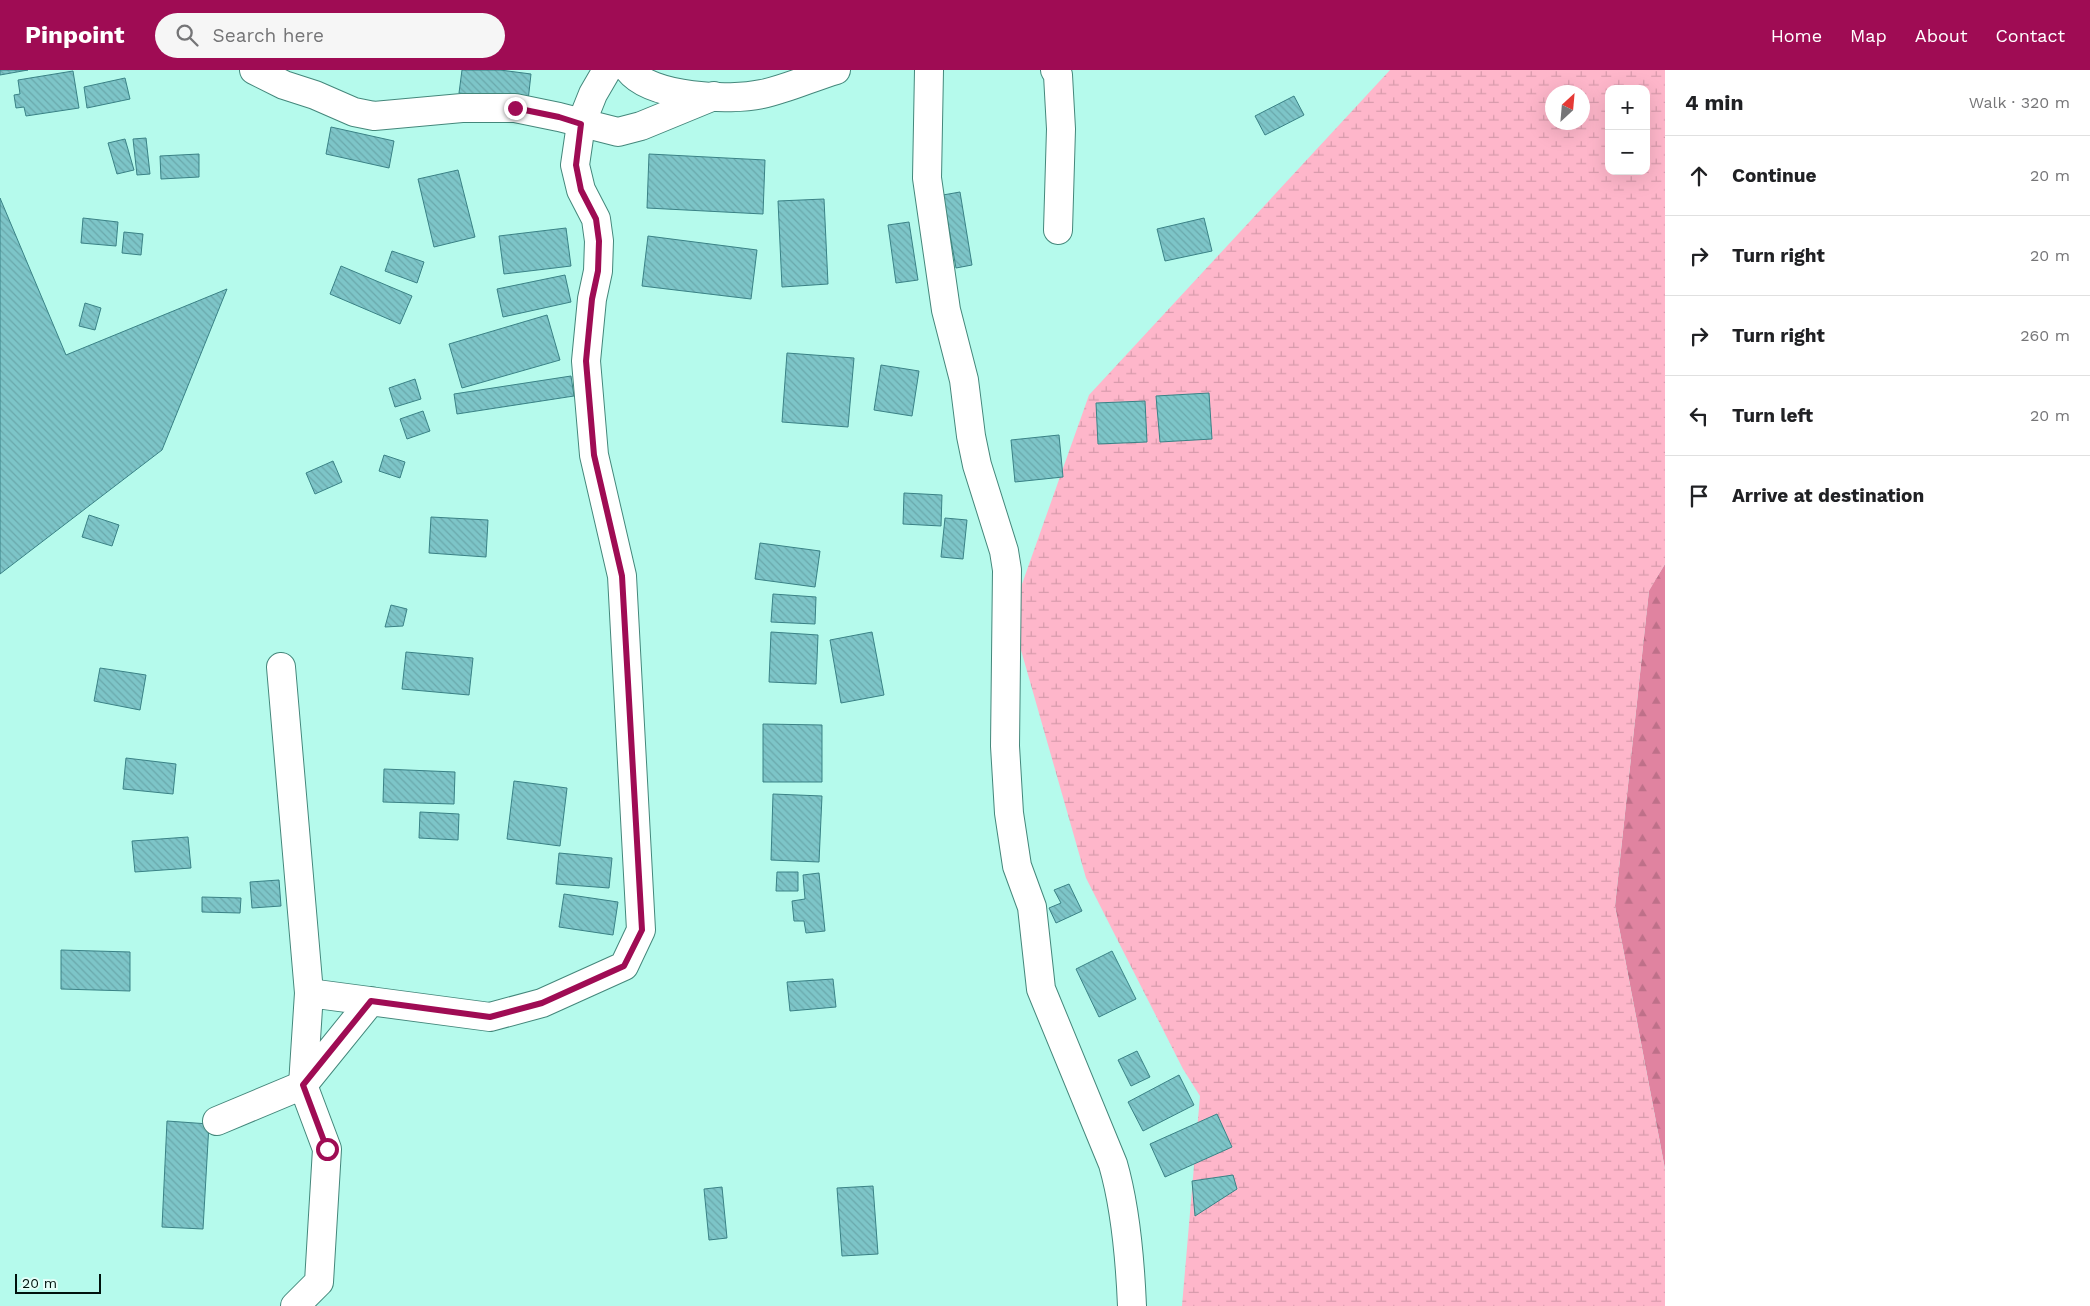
<!DOCTYPE html>
<html lang="en">
<head>
<meta charset="utf-8">
<style>
	body { margin:0; font-family:"Work Sans",sans-serif; background:#f6f6f6; color:#202124 }
	.controls { position:absolute; right:15px; top:15px; display:grid; overflow:hidden; border-radius:10px; box-shadow:0 5px 20px #0002 }
	.controls button { width:45px; height:45px; display:grid; place-items:center; padding:0; border:0; border-bottom:1px solid #e0e0e0; background:#fff; color:#202124; font:25px sans-serif }
	.compass { position:absolute; left:1545px; top:15px; width:45px; height:45px; border-radius:50%; background:#fff; box-shadow:0 5px 20px #0002; rotate:26deg }
	.scale { position:absolute; left:15px; bottom:12px; width:86px; box-sizing:border-box; padding-left:5px; border:2px solid #00120d; border-top:0; font-size:14px; line-height:18px; white-space:nowrap; color:#00120d; -webkit-text-stroke:4px #e3fef8; paint-order:stroke }
	.stop { position:absolute; width:15px; height:15px; margin:-11px; border:4px solid #9f0c54; border-radius:50%; background:#fff }
	.stop.end { background:#9f0c54; border-color:#fff; box-shadow:0 1px 5px #0008 }
	.list { margin:0; padding:0; list-style:none }
	h2 { display:flex; justify-content:space-between; align-items:center; height:65px; margin:0; padding:0 20px; font-size:21px }
	h2 small { font-size:16px; font-weight:400; color:#757577 }
	.list li { display:grid; grid-template-columns:32px 1fr auto; gap:15px; align-items:center; box-sizing:border-box; height:80px; padding:0 20px; border-top:1px solid #e0e0e0 }
	.list b { display:block; font-size:19px; white-space:nowrap }
	.list em { font-size:16px; font-style:normal; color:#757577 }
	.icon { flex:none; width:28px; height:28px; fill:none; stroke:currentColor; stroke-width:2; stroke-linecap:round; stroke-linejoin:round }
	.map { position:relative; flex:none; width:1665px; height:1236px; overflow:hidden }
	header { display:flex; align-items:center; gap:30px; box-sizing:border-box; height:70px; padding:0 25px; background:#9f0c54; color:#fff }
	header strong { font-size:24px }
	nav { display:flex; gap:28px; margin-inline-start:auto; font-size:18px }
	.search { width:350px; height:45px; background:#f6f6f6; display:flex; align-items:center; gap:12px; box-sizing:border-box; padding:0 18px; border-radius:28px; color:#757577; font-size:19px }
	main { display:flex }
	aside { flex:1; background:#fff }
	.map>svg:first-child { display:block }
</style>
</head>
<body>
<header>
<strong>Pinpoint</strong>
<div class="search"><svg class="icon" aria-label="search" viewBox="0 0 24 24"><circle cx="10" cy="10" r="6"/><path d="M15 15l6 6"/></svg>Search here</div>
<nav><a>Home</a><a>Map</a><a>About</a><a>Contact</a></nav>
</header>
<main>
<div class="map">
<svg width="1665" height="1236" viewBox="0 0 1665 1236">
	<defs>
		<pattern id="forest-firs" width="22" height="20" patternUnits="userSpaceOnUse" patternTransform="scale(1.25)"><rect width="22" height="20" fill="#e083a0"/><path d="M5 1l3.5 6h-7zM16 11l3.5 6h-7z" fill="#be7089"/></pattern>
		<pattern id="wetland-marsh" width="20" height="14" patternUnits="userSpaceOnUse" patternTransform="scale(1.25)"><rect width="20" height="14" fill="#feb6ca"/><path d="M1 5h8M5 5V1M11 12h8M15 12V8" fill="none" stroke="#d89bac"/></pattern>
		<pattern id="building-back-hatch" width="6" height="6" patternUnits="userSpaceOnUse" patternTransform="scale(1.25)"><rect width="6" height="6" fill="#7dc5c8"/><path d="M-1 5l2 2M0 0l6 6M5-1l2 2" fill="none" stroke="#6aa8ab"/></pattern>
	</defs>
	<rect width="100%" height="100%" fill="#b5faec"/>
	<path fill="url(#forest-firs)" d="M1665,494V1099L1615,836L1649,520Z"/>
	<path fill="url(#wetland-marsh)" fill-rule="evenodd" d="M1390,0H1665V494L1649,521L1615,836L1665,1099V1236H1182L1200,1026L1183,999L1086,808L1011,545L1089,325ZM1609,19H1646V101H1609ZM1552,22H1582V52H1552Z"/>
	<g fill="url(#building-back-hatch)" stroke="#3a8286">
		<path d="M0,0H28L0,5Z"/>
		<path d="M462,0H500L531,4L528,31L459,23Z"/>
		<path d="M73,1L79,38L26,46L24,37L16,38L14,25L20,24L18,10Z"/>
		<path d="M125,8L130,29L87,38L84,17Z"/>
		<path d="M1294,26L1304,45L1265,65L1255,46Z"/>
		<path d="M331,57L394,71L389,98L326,84Z"/>
		<path d="M146,68L150,104L137,105L133,69Z"/>
		<path d="M125,69L134,100L117,104L108,73Z"/>
		<path d="M199,84V107L161,109L160,86Z"/>
		<path d="M649,84L765,90L763,144L647,138Z"/>
		<path d="M458,100L475,167L434,177L418,109Z"/>
		<path d="M960,122L972,195L956,198L943,125Z"/>
		<path d="M0,128L66,285L227,219L162,380L0,504Z"/>
		<path d="M824,129L828,214L782,217L778,131Z"/>
		<path d="M83,148L118,152L116,176L81,173Z"/>
		<path d="M1204,148L1212,181L1165,191L1157,159Z"/>
		<path d="M909,152L918,210L896,213L888,155Z"/>
		<path d="M566,158L571,196L504,204L499,166Z"/>
		<path d="M124,162L143,164L141,185L122,183Z"/>
		<path d="M648,166L757,180L751,229L642,216Z"/>
		<path d="M392,181L424,192L417,213L385,201Z"/>
		<path d="M341,196L412,226L400,254L330,224Z"/>
		<path d="M565,205L571,232L503,247L497,219Z"/>
		<path d="M85,233L101,238L95,260L79,256Z"/>
		<path d="M547,245L560,290L462,318L449,274Z"/>
		<path d="M787,283L854,288L848,357L782,352Z"/>
		<path d="M881,295L919,301L912,346L874,340Z"/>
		<path d="M571,306L574,326L457,344L454,324Z"/>
		<path d="M415,309L421,329L395,337L389,318Z"/>
		<path d="M1209,323L1212,369L1160,372L1156,326Z"/>
		<path d="M1145,331L1147,372L1098,374L1096,333Z"/>
		<path d="M423,341L430,361L407,369L400,349Z"/>
		<path d="M1059,365L1063,407L1015,412L1011,370Z"/>
		<path d="M384,385L405,392L400,408L379,401Z"/>
		<path d="M333,391L342,412L315,424L306,403Z"/>
		<path d="M904,423L942,425L941,456L903,454Z"/>
		<path d="M89,445L119,455L112,476L82,467Z"/>
		<path d="M431,447L488,450L486,487L429,483Z"/>
		<path d="M945,448L967,450L963,489L941,487Z"/>
		<path d="M760,473L820,481L815,517L755,509Z"/>
		<path d="M773,524L816,527L815,554L771,552Z"/>
		<path d="M391,535L407,539L403,556L385,557Z"/>
		<path d="M771,562L818,565L816,614L769,612Z"/>
		<path d="M872,562L884,625L841,633L830,570Z"/>
		<path d="M406,582L473,588L469,625L402,619Z"/>
		<path d="M100,598L146,605L140,640L94,631Z"/>
		<path d="M763,654L822,655V712H763Z"/>
		<path d="M126,688L176,694L173,724L123,719Z"/>
		<path d="M384,699L455,702L454,734L383,732Z"/>
		<path d="M514,711L567,718L560,776L507,769Z"/>
		<path d="M773,724L822,726L819,792L771,790Z"/>
		<path d="M420,742L459,744L458,770L419,768Z"/>
		<path d="M188,767L191,798L135,802L132,771Z"/>
		<path d="M559,783L612,788L609,818L556,814Z"/>
		<path d="M777,802H798V821H776Z"/>
		<path d="M819,803L825,861L806,863L804,851H794L792,831L805,829L803,805Z"/>
		<path d="M279,810L281,836L252,838L250,812Z"/>
		<path d="M1069,814L1082,841L1056,853L1049,838L1061,833L1054,820Z"/>
		<path d="M564,824L618,832L613,865L559,857Z"/>
		<path d="M202,827L241,828L240,843L202,842Z"/>
		<path d="M61,880L130,882V921L61,919Z"/>
		<path d="M1112,881L1136,929L1099,947L1076,899Z"/>
		<path d="M833,909L836,937L790,941L787,912Z"/>
		<path d="M1137,981L1150,1007L1131,1016L1118,990Z"/>
		<path d="M1179,1005L1194,1035L1143,1061L1128,1032Z"/>
		<path d="M1217,1044L1232,1077L1165,1107L1150,1074Z"/>
		<path d="M167,1051L209,1054L203,1159L162,1157Z"/>
		<path d="M1233,1105L1237,1119L1195,1146L1192,1111Z"/>
		<path d="M873,1116L878,1184L842,1186L837,1118Z"/>
		<path d="M722,1117L727,1168L709,1170L704,1119Z"/>
	</g>
	<g fill="none" stroke-linecap="round" stroke-linejoin="round">
		<defs>
			<g id="minor">
				<path d="M254,0L284,15L315,25L354,42L374,46L462,38H515L559,47L618,62L641,56L714,26"/>
				<path d="M629,0C651,28 730,31 762,24C787,19 812,7 836,0"/>
				<path d="M929,0L927,108L946,240L964,310L971,366L977,395L1004,481L1007,500L1005,676L1009,743L1017,796L1032,837L1041,919L1113,1094C1126,1139 1130,1189 1132,1236"/>
				<path d="M1055,0L1058,5L1061,59L1058,160"/>
				<path d="M281,597L309,923"/>
				<path d="M371,931L303,1015L309,923L490,947L542,933L624,896L641,860L622,506L594,385L586,291L592,229L598,201L599,171L596,149L581,120L575,95L581,54L593,24L607,0"/>
				<path d="M217,1051L303,1015L327,1079L319,1212L295,1236"/>
			</g>
		</defs>
		<use href="#minor" stroke="#44877b" stroke-width="30"/>
		<use href="#minor" stroke="#fff" stroke-width="28"/>
	</g>
	<g fill="none" stroke-linecap="round" stroke-linejoin="round">
		<path stroke="#9f0c54" stroke-width="6" d="M327,1079L303,1015L371,931L490,947L542,933L624,896L642,860L622,506L594,385L586,291L592,229L598,201L599,171L596,149L581,120L576,95L581,54L559,47L515,38"/>
	</g>
</svg>
<div class="controls">
<button>+</button>
<button>−</button>
</div>
<svg class="compass" viewBox="-18 -18 36 36"><path d="M0-13l5 13h-10z" fill="#e53935"/><path d="M0 13l5-13h-10z" fill="#757577"/></svg>
<div class="scale">20 m</div>
<div class="stop" style="left:327px;top:1079px"></div>
<div class="stop end" style="left:515px;top:38px"></div>
</div>
<aside>
<h2>4 min<small>Walk · 320 m</small></h2>
<ul class="list">
<li><svg class="icon" aria-label="ahead" viewBox="0 0 24 24"><path d="M12 20V5M6 11l6-6 6 6"/></svg><div><b>Continue</b></div><em>20 m</em></li>
<li><svg class="icon" aria-label="right" viewBox="0 0 24 24"><path d="M7 20v-9h11M14 6l5 5-5 5"/></svg><div><b>Turn right</b></div><em>20 m</em></li>
<li><svg class="icon" aria-label="right" viewBox="0 0 24 24"><path d="M7 20v-9h11M14 6l5 5-5 5"/></svg><div><b>Turn right</b></div><em>260 m</em></li>
<li><svg class="icon" aria-label="left" viewBox="0 0 24 24"><path d="M17 20v-9H6M10 6l-5 5 5 5"/></svg><div><b>Turn left</b></div><em>20 m</em></li>
<li><svg class="icon" aria-label="arrive" viewBox="0 0 24 24"><path d="M6 21V4h12l-3 4 3 4H6"/></svg><div><b>Arrive at destination</b></div></li>
</ul>
</aside>
</main>
</body>
</html>
